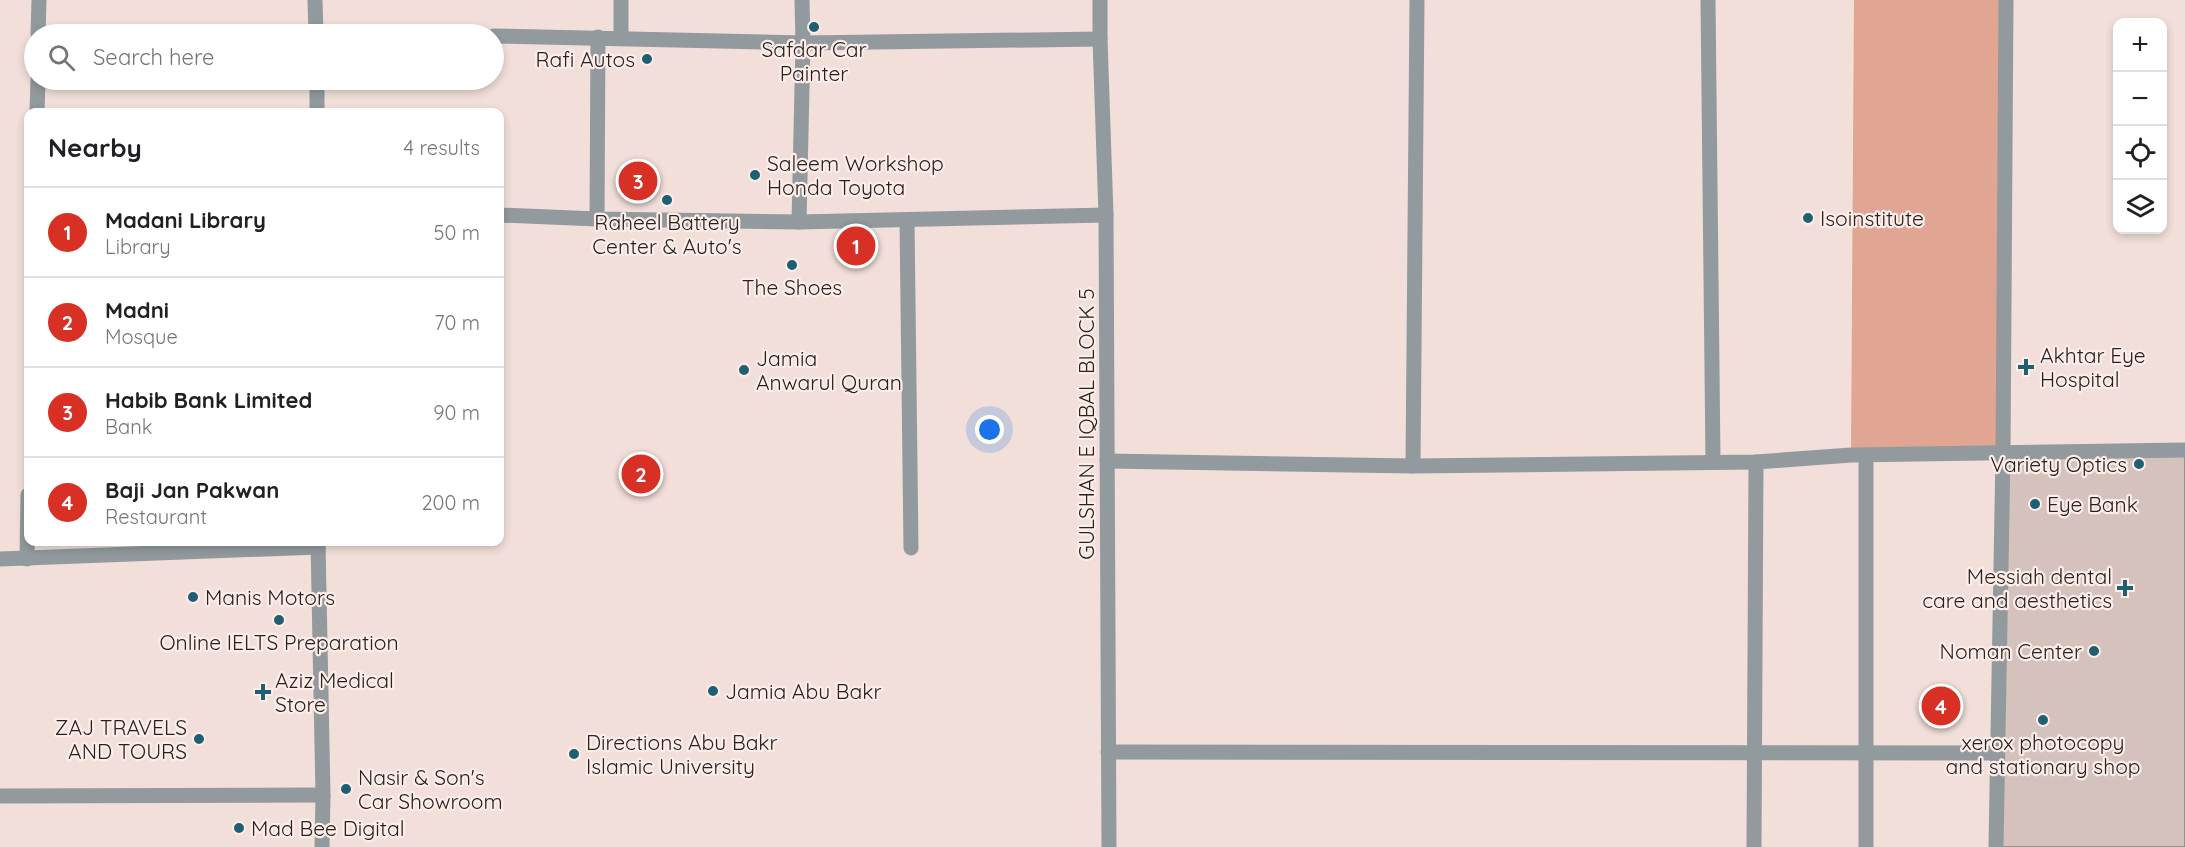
<!DOCTYPE html>
<html lang="en">
<head>
<meta charset="utf-8">
<style>
	body { margin:0; font-family:Quicksand,sans-serif; background:#f6f6f6; color:#202124 }
	.controls { position:absolute; right:18px; top:18px; display:grid; overflow:hidden; border-radius:12px; box-shadow:0 3px 9px #0003 }
	.controls button { width:54px; height:54px; display:grid; place-items:center; padding:0; border:0; border-bottom:2px solid #e0e0e0; background:#fff; color:#202124; font:30px sans-serif }
	.you { position:absolute; left:990px; top:430px; width:21px; height:21px; margin:-15px; border:4px solid #fff; border-radius:50%; background:#1a73e8; box-shadow:0 0 0 9px #1a73e833 }
	.badge { display:grid; place-items:center; width:39px; height:39px; border-radius:50%; background:#d93025; color:#fff; font-size:20px; font-weight:700 }
	.pin { position:absolute; translate:-50% -50%; border:3px solid #fff; box-shadow:0 2px 6px #0006 }
	.list { margin:0; padding:0; list-style:none }
	h2 { display:flex; justify-content:space-between; align-items:center; height:78px; margin:0; padding:0 24px; font-size:26px }
	h2 small { font-size:20px; font-weight:400; color:#757577 }
	.list li { display:grid; grid-template-columns:39px 1fr auto; gap:18px; align-items:center; box-sizing:border-box; height:90px; padding:0 24px; border-top:2px solid #e0e0e0 }
	.list b { display:block; font-size:22px; white-space:nowrap }
	.list p { margin:0; font-size:20px; white-space:nowrap; color:#757577 }
	.list em { font-size:20px; font-style:normal; color:#757577 }
	.icon { flex:none; width:33px; height:33px; fill:none; stroke:currentColor; stroke-width:2; stroke-linecap:round; stroke-linejoin:round }
	.map { position:relative; flex:none; width:2185px; height:847px; overflow:hidden }
	.search { position:absolute; background:#fff; box-shadow:0 3px 9px #0003; left:24px; top:24px; width:480px; height:66px; display:flex; align-items:center; gap:15px; box-sizing:border-box; padding:0 21px; border-radius:33px; color:#757577; font-size:22px }
	.panel { position:absolute; background:#fff; box-shadow:0 3px 9px #0003; left:24px; top:108px; width:480px; height:438px; border-radius:12px }
	.map>svg:first-child { display:block }
</style>
</head>
<body>
<div class="map">
<svg width="2185" height="847" viewBox="0 0 2185 847">
	<rect width="100%" height="100%" fill="#f2dfd9"/>
	<path fill="#e1a593" d="M1854,0H2006L2005,455H1851Z"/>
	<path fill="#d5c2bc" stroke="#8d7c76" stroke-width="1.5" d="M2185,448V847H2001L2005,455Z"/>
	<g fill="none" stroke-linecap="round" stroke-linejoin="round">
		<g stroke="#929a9e" stroke-width="15">
			<path d="M315,0L316,34"/>
			<path d="M621,0V38"/>
			<path d="M1100,0V39L1106,215L1109,847"/>
			<path d="M1708,0L1713,461"/>
			<path d="M316,33L417,34"/>
			<path d="M38,34L39,0"/>
			<path d="M494,36L803,43L1100,39"/>
			<path d="M317,80V112"/>
			<path d="M37,112L38,80"/>
			<path d="M500,215L597,219L799,222L1106,215"/>
			<path d="M597,219L598,37"/>
			<path d="M907,220L911,548"/>
			<path d="M799,222L803,43L802,0"/>
			<path d="M1866,455V847"/>
			<path d="M1107,461L1413,466L1756,462L1851,455L2185,450"/>
			<path d="M1413,466L1417,0"/>
			<path d="M318,542L323,795L322,847"/>
			<path d="M0,559L318,547"/>
			<path d="M27,559L28,495"/>
			<path d="M1108,752L1996,753"/>
			<path d="M0,796L323,795"/>
			<path d="M1754,847L1756,462"/>
			<path d="M1996,847L2003,454L2006,0"/>
		</g>
	</g>
	<g fill="#1f5f74" stroke="#fdede8" stroke-width="2">
		<circle cx="814" cy="27" r="6"/>
		<circle cx="647" cy="59" r="6"/>
		<circle cx="755" cy="175" r="6"/>
		<circle cx="667" cy="200" r="6"/>
		<circle cx="1808" cy="218" r="6"/>
		<circle cx="792" cy="265" r="6"/>
		<path d="M2023 358h6v6h6v6h-6v6h-6v-6h-6v-6h6z"/>
		<circle cx="744" cy="370" r="6"/>
		<circle cx="2139" cy="464" r="6"/>
		<circle cx="2035" cy="504" r="6"/>
		<path d="M2122 579h6v6h6v6h-6v6h-6v-6h-6v-6h6z"/>
		<circle cx="193" cy="597" r="6"/>
		<circle cx="279" cy="620" r="6"/>
		<circle cx="2094" cy="651" r="6"/>
		<circle cx="713" cy="691" r="6"/>
		<path d="M260 683h6v6h6v6h-6v6h-6v-6h-6v-6h6z"/>
		<circle cx="2043" cy="720" r="6"/>
		<circle cx="199" cy="739" r="6"/>
		<circle cx="574" cy="754" r="6"/>
		<circle cx="346" cy="789" r="6"/>
		<circle cx="239" cy="828" r="6"/>
	</g>
	<g text-anchor="middle" dominant-baseline="central" stroke-width="4.5" stroke-linejoin="round" paint-order="stroke">
		<g font-size="21" fill="#28211f" stroke="#fdede8" text-anchor="start">
			<text x="814" y="49" text-anchor="middle">Safdar Car<tspan x="814" dy="24">Painter</tspan></text>
			<text x="635" y="59" text-anchor="end">Rafi Autos</text>
			<text x="767" y="163">Saleem Workshop<tspan x="767" dy="24">Honda Toyota</tspan></text>
			<text x="1820" y="218">Isoinstitute</text>
			<text x="667" y="222" text-anchor="middle">Raheel Battery<tspan x="667" dy="24">Center &amp; Auto's</tspan></text>
			<text x="792" y="287" text-anchor="middle">The Shoes</text>
			<text x="2040" y="355">Akhtar Eye<tspan x="2040" dy="24">Hospital</tspan></text>
			<text x="756" y="358">Jamia<tspan x="756" dy="24">Anwarul Quran</tspan></text>
			<text x="2127" y="464" text-anchor="end">Variety Optics</text>
			<text x="2047" y="504">Eye Bank</text>
			<text x="2112" y="576" text-anchor="end">Messiah dental<tspan x="2112" dy="24">care and aesthetics</tspan></text>
			<text x="205" y="597">Manis Motors</text>
			<text x="279" y="642" text-anchor="middle">Online IELTS Preparation</text>
			<text x="2082" y="651" text-anchor="end">Noman Center</text>
			<text x="275" y="680">Aziz Medical<tspan x="275" dy="24">Store</tspan></text>
			<text x="725" y="691">Jamia Abu Bakr</text>
			<text x="187" y="727" text-anchor="end">ZAJ TRAVELS<tspan x="187" dy="24">AND TOURS</tspan></text>
			<text x="586" y="742">Directions Abu Bakr<tspan x="586" dy="24">Islamic University</tspan></text>
			<text x="2043" y="742" text-anchor="middle">xerox photocopy<tspan x="2043" dy="24">and stationary shop</tspan></text>
			<text x="358" y="777">Nasir &amp; Son's<tspan x="358" dy="24">Car Showroom</tspan></text>
			<text x="251" y="828">Mad Bee Digital</text>
		</g>
		<g font-size="21" fill="#28211f" stroke="#fdede8">
			<text transform="translate(1086 424) rotate(-90)">GULSHAN E IQBAL BLOCK 5</text>
		</g>
	</g>
</svg>
<div class="controls">
<button>+</button>
<button>−</button>
<button><svg class="icon" aria-label="locate" viewBox="0 0 24 24"><circle cx="12" cy="12" r="6"/><path d="M12 2v4M12 18v4M2 12h4M18 12h4"/></svg></button>
<button><svg class="icon" aria-label="layers" viewBox="0 0 24 24"><path d="M12 4l9 5-9 5-9-5zM3 14l9 5 9-5"/></svg></button>
</div>
<div class="you"></div>
<div class="pin badge" style="left:856px;top:246px">1</div>
<div class="pin badge" style="left:641px;top:474px">2</div>
<div class="pin badge" style="left:638px;top:181px">3</div>
<div class="pin badge" style="left:1941px;top:706px">4</div>
<div class="search"><svg class="icon" aria-label="search" viewBox="0 0 24 24"><circle cx="10" cy="10" r="6"/><path d="M15 15l6 6"/></svg>Search here</div>
<section class="panel">
<h2>Nearby<small>4 results</small></h2>
<ul class="list">
<li><span class="badge">1</span><div><b>Madani Library</b><p>Library</p></div><em>50 m</em></li>
<li><span class="badge">2</span><div><b>Madni</b><p>Mosque</p></div><em>70 m</em></li>
<li><span class="badge">3</span><div><b>Habib Bank Limited</b><p>Bank</p></div><em>90 m</em></li>
<li><span class="badge">4</span><div><b>Baji Jan Pakwan</b><p>Restaurant</p></div><em>200 m</em></li>
</ul>
</section>
</div>
</body>
</html>
